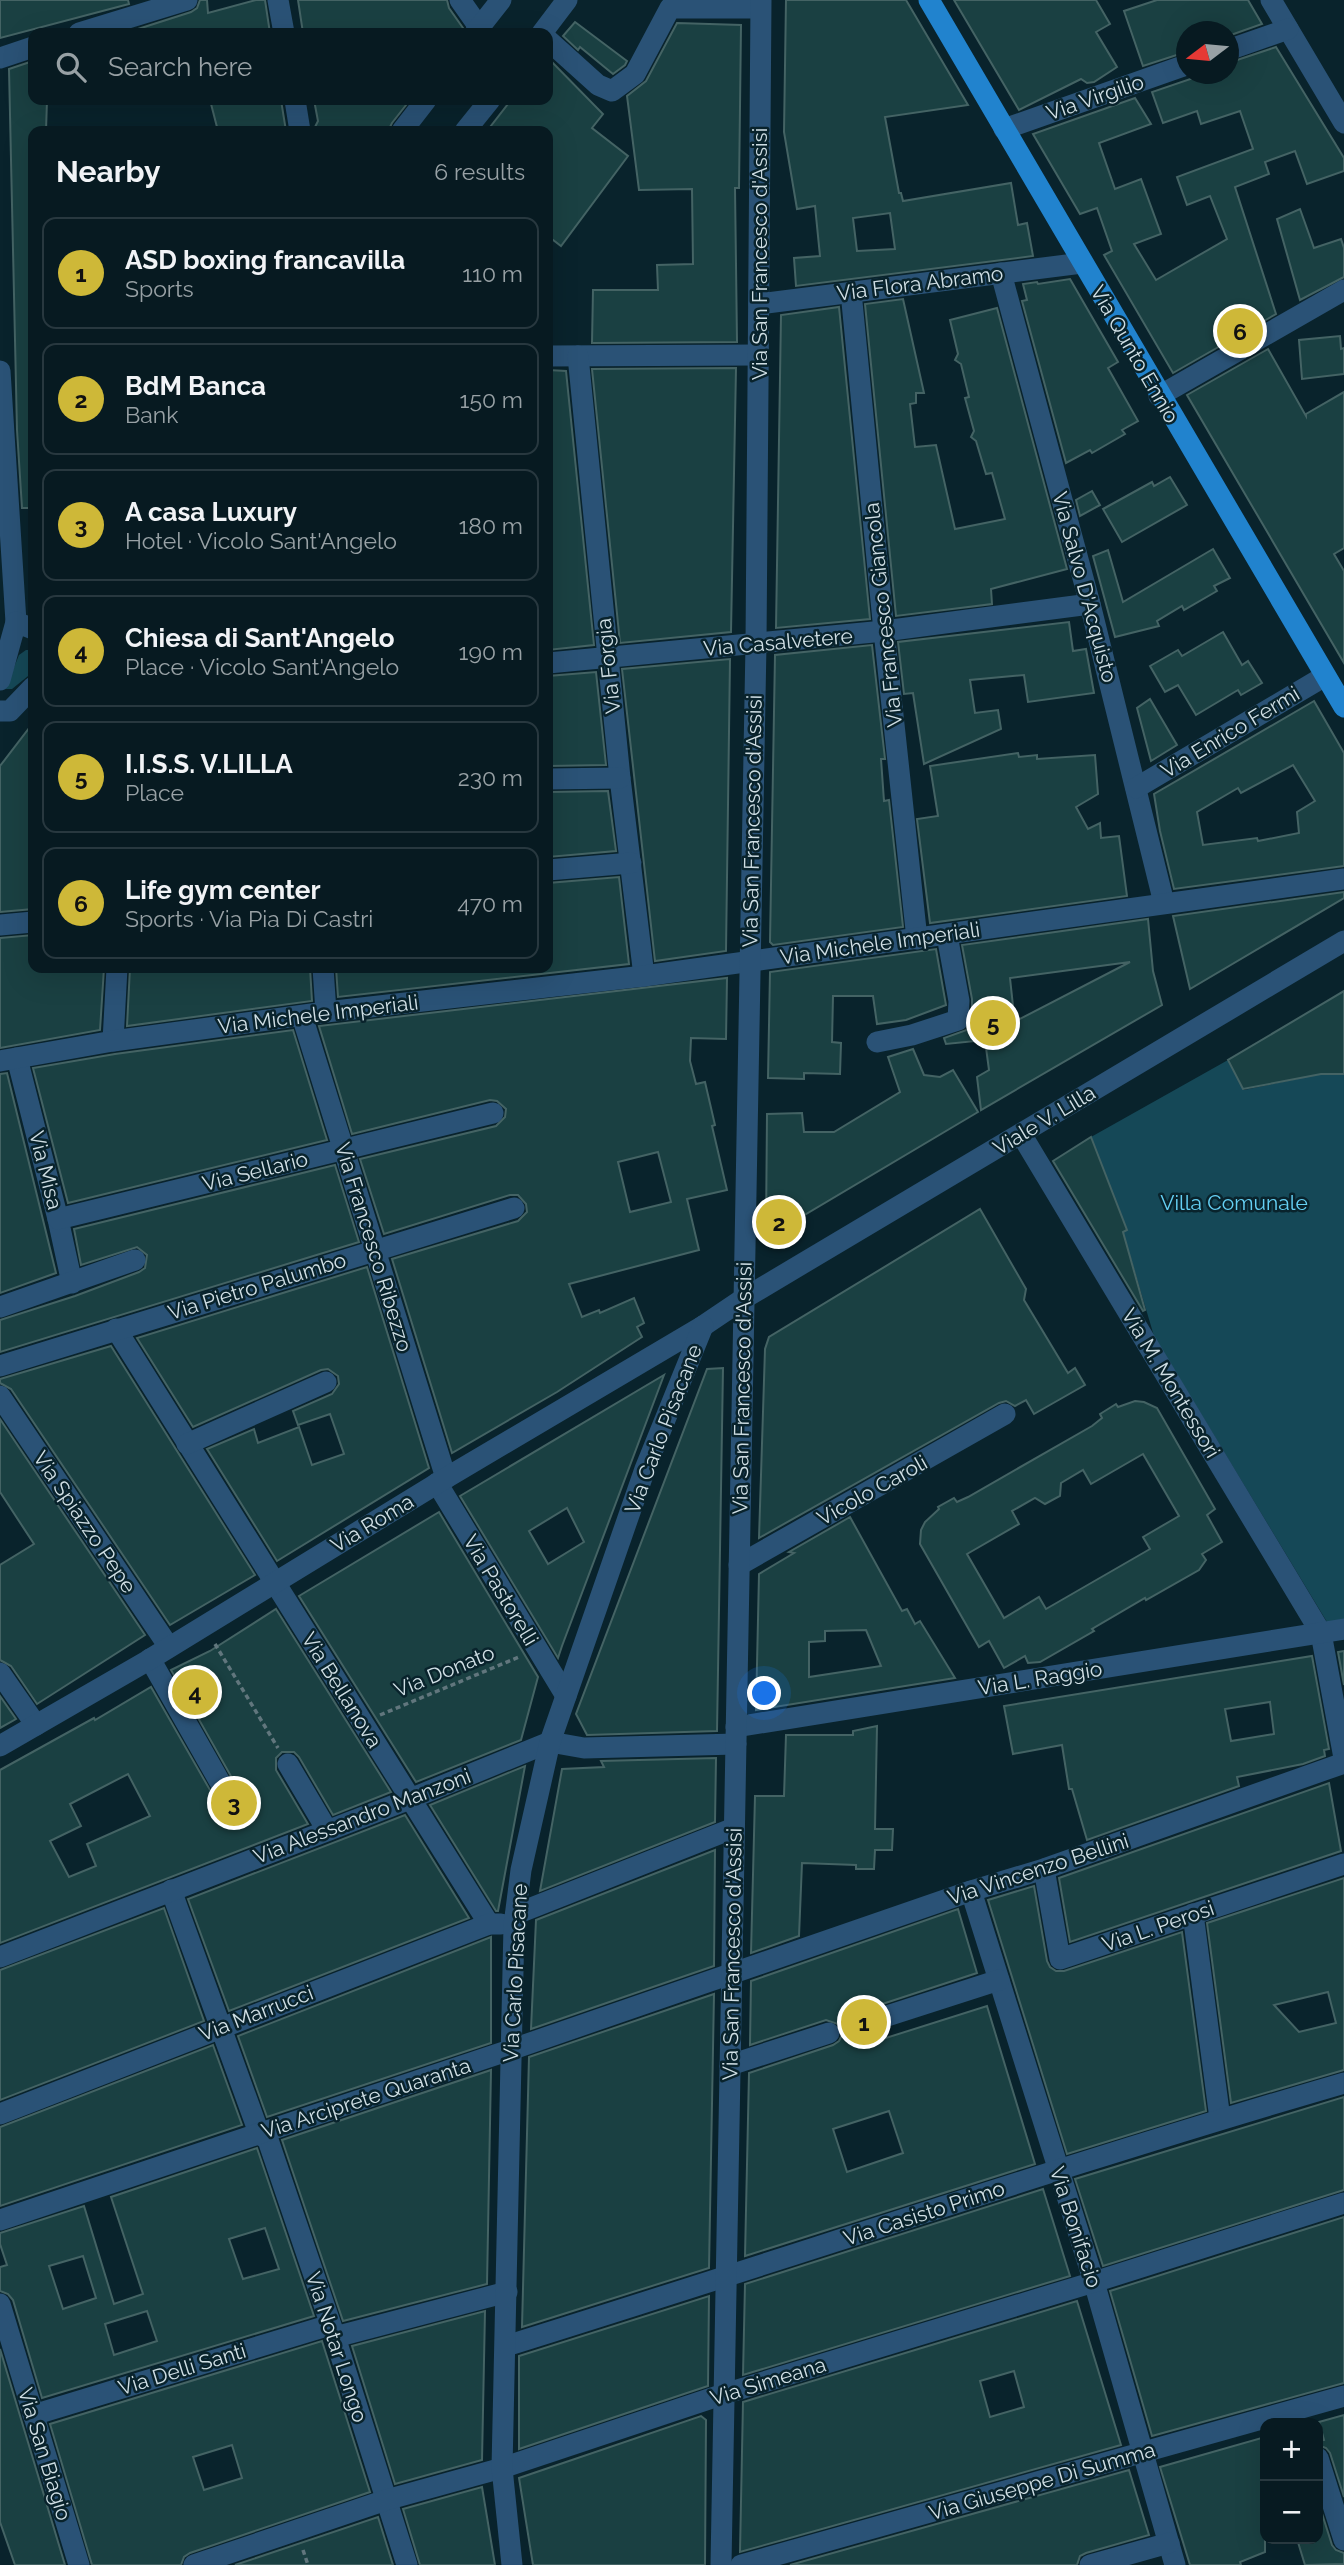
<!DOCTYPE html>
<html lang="en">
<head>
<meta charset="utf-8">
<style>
	body { margin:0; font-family:Raleway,sans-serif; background:#15272e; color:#f1f3f6 }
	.controls { position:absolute; right:21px; bottom:21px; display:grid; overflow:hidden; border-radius:14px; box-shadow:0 7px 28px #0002 }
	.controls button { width:63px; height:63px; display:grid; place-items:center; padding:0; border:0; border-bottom:2px solid #28383f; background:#071a21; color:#f1f3f6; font:35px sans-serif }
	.compass { position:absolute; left:1176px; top:21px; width:63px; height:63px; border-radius:50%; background:#071a21; box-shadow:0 7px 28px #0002; rotate:254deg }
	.you { position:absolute; left:765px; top:1694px; width:24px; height:24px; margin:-18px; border:5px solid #fff; border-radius:50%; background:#1a73e8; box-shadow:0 0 0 10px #1a73e833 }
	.badge { display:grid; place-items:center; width:46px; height:46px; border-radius:50%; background:#ceb838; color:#111; font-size:23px; font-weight:700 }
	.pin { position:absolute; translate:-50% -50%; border:4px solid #fff; box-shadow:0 2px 7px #0006 }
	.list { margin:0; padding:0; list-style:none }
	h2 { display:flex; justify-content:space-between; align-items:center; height:91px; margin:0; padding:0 28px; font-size:30px }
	h2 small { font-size:23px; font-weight:400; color:#98a1a5 }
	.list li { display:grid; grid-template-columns:46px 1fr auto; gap:21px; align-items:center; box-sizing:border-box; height:112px; margin:0 14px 14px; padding:0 14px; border:2px solid #28383f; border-radius:14px }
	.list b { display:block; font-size:26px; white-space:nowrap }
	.list p { margin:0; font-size:23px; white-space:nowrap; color:#98a1a5 }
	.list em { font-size:23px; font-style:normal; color:#98a1a5 }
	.icon { flex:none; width:38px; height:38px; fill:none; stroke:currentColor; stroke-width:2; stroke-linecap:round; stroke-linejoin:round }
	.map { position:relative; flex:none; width:1344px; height:2565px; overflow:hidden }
	.search { position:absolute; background:#071a21; box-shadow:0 7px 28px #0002; left:28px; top:28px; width:525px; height:77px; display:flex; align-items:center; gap:18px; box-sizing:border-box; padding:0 24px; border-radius:14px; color:#98a1a5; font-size:26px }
	.panel { position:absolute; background:#071a21; box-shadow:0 7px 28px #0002; left:28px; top:126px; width:525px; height:847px; border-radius:14px }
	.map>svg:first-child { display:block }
</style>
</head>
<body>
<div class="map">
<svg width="1344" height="2565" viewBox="0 0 1344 2565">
	<rect width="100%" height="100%" fill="#09232c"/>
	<g fill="#154857">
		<path d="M26,650H33V672L12,689H5L19,655Z"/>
		<path d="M1228,1060L1244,1090L1321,1074H1344V1620L1327,1622L1154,1336L1123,1232L1127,1230L1091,1137Z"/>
	</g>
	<g fill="#1a4042" stroke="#446364" stroke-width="2" fill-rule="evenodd">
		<path d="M0,0H128L129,4L0,38Z"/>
		<path d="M200,0H207L208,13L256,0H265L270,33H139L138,29L191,12L197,8Z"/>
		<path d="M298,0H447L449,8L463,28L462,33H303Z"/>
		<path d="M786,0H906L968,105L885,117L899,193H901L903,201L1011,183L1018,225L1027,223L1033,256L796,286L794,258L820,256L815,206L797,209L784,132ZM890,213L895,249L857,251L853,218Z"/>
		<path d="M954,0H1096L1110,24L1096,32L1117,67L1094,82L1087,83L1081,79L1019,110Z"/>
		<path d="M1157,0H1248L1262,24L1228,36V32H1186V52L1143,66L1124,11Z"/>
		<path d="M575,22L627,61L625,65L613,74L580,47L578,50L563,36Z"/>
		<path d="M677,23L741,25L739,188H735L737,342L592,343L593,290H658L657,265L693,264L692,189L639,190L627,96L646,81Z"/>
		<path d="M1276,47L1344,158V171L1307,184L1295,151L1265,162L1269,174L1235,187L1276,314L1173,373L1104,255L1112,251L1097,208L1080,214L1033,134L1135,98L1151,124L1099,143L1115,189L1141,179L1161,234L1134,244L1156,280L1227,239L1210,196L1187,205L1177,177L1253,149L1240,111L1201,124L1197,111L1163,123L1152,92L1205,74H1228V63Z"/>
		<path d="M548,58L603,114L592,128L628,156L561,246L548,236V131H487L511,100H548Z"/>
		<path d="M33,61V100H47L46,131H33V508H22L17,430L9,69Z"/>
		<path d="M210,100H281L286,131H218Z"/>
		<path d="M314,100H410L392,123L388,131H313L318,121Z"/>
		<path d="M1300,209L1314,248L1341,239L1344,248V277L1300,300L1277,219Z"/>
		<path d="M1070,279L1118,362L1108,368L1138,421L1122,430L1125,434L1092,453L1090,450L1066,463L1022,301L1027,300L1023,284L1037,282L1038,284Z"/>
		<path d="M903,299L924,393H916V403L910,404L915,447L936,445L955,529L1005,519L992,473L986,474L976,441L971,437L974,431L965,398L969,397L961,364L955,360L958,354L950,320L997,308L1067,569L991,589L992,604L896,616L865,304Z"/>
		<path d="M839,307L870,619L776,628L781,315Z"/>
		<path d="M1340,336L1341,349L1344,348V374L1302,379L1299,340Z"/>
		<path d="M1268,349L1306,416V414L1344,392V548L1334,554L1344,571V663L1187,395Z"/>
		<path d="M736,368L731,632L620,643L592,369Z"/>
		<path d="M548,370L566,371L594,645L548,650Z"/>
		<path d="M1170,477L1187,505L1122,542L1103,509L1152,482L1154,486Z"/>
		<path d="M1092,491L1100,505L1080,516L1076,500Z"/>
		<path d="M1213,549L1230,578L1214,586L1217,591L1184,610L1182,606L1157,621L1159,626L1115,637L1093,556L1108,550L1123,602Z"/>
		<path d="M1069,622L1073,651L1086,649L1094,693L1028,702L1024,675L970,680L975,713L998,710L1001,729L924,764L913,693L904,694L898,642Z"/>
		<path d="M1223,632L1242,665L1248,661L1262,683L1241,695L1238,690L1196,715L1178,685L1165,692L1150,666L1178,650L1182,656Z"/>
		<path d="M872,645L885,759H881L884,801L889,800L903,927L773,945L770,942L775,655Z"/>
		<path d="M730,659L726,951L655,961L622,669Z"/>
		<path d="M596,672L606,765L548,766V676Z"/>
		<path d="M1150,699L1177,745L1151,761L1137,708Z"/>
		<path d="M1314,701L1344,753V866L1174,889L1160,831L1154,794ZM1293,765L1315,801L1297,812L1299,833L1258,841L1257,838L1203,845L1197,812L1238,788L1241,793Z"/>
		<path d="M33,723V909L0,912V766Z"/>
		<path d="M1018,753L1019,757L1037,755V759L1095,755L1098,794L1076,807L1088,829L1100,823L1101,838L1119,836L1127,896L930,923L917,819L938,816L930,766Z"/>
		<path d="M608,791L616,851L548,857V792Z"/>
		<path d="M619,877L629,964L338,997L336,968H548V883Z"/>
		<path d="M1344,892V898L1190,989L1173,916Z"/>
		<path d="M1148,919L1153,971L1162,1005L981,1110L977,1077L989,1070L985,1040L946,1044L944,1038L1014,1013V1022L1130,962L1010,978L1013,1006L972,1011V999L962,945Z"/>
		<path d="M33,935V968H104L100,1030L0,1048V938Z"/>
		<path d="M936,949L946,1005L906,1020L877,1024L873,996H833L832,1042L841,1043L840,1074L804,1073V1079L768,1078L770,972Z"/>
		<path d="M130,968H310L312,1001L127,1026Z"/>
		<path d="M727,978L726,1039L691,1038L690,1061L696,1084L705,1082L715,1125L712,1126L727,1190L687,1199L699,1250L569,1284L582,1317L599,1310L600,1313L634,1298L644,1323L637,1327L642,1337L557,1392L452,1453L392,1259L518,1221L527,1212L526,1204L518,1195H510L384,1234L360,1159L496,1126L505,1117L506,1109L497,1101L490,1100L352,1134L319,1026ZM658,1152L671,1202L630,1212L618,1162Z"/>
		<path d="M1344,991V1074H1321L1243,1089L1228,1060Z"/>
		<path d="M293,1030L327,1140L68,1203L33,1068L115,1054Z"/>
		<path d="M913,1049L924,1075L940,1077L953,1070L978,1112L774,1233L766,1228L767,1114L802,1113L804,1132H834L900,1092L888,1057Z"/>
		<path d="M7,1073L56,1273L0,1293V1074Z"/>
		<path d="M1091,1137L1127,1230L1123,1232L1145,1310L1143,1311L1053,1161Z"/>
		<path d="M335,1165L359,1242L0,1352V1320L75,1296L139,1272L145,1268L147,1255L137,1247L81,1265L74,1229Z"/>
		<path d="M980,1209L1026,1289L1024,1300L1068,1373L1075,1368L1085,1385L1034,1414L1026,1400L1015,1406L1006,1401L999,1403L759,1538L765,1349L769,1337Z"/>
		<path d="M367,1267L429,1468L277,1561L207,1449L254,1429L258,1443L299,1427L312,1465L344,1454L330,1414L298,1425L293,1411L332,1394L339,1384L338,1376L328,1369L321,1370L193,1427L137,1338Z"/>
		<path d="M111,1346L255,1575L170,1625L11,1389L0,1383V1379Z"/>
		<path d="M723,1368L717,1731L587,1735L576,1714L707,1369Z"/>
		<path d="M664,1375L562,1646L558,1658L460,1496ZM567,1508L584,1542L548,1564L529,1531Z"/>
		<path d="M1135,1401L1144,1402L1157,1408L1215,1509L1207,1515L1222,1542L1202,1554L1206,1560L1199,1570L1146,1600L1145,1598L1092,1629L1094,1631L1040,1662L1028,1663L1025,1656L1004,1668L989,1641L979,1647L920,1544L921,1530L925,1522L939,1509L938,1507L954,1498L957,1502L968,1497L1092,1426L1102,1418L1100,1414L1116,1404L1118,1407ZM1143,1454L1179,1516L1143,1537L1150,1549L1046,1609L1039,1597L1004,1618L967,1554L1019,1524L1012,1511L1035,1498L1045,1504L1060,1496L1061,1483L1083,1470L1091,1484Z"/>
		<path d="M0,1419L145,1635L37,1704L11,1666L0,1660V1565L34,1544L0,1492Z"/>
		<path d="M439,1512L538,1677L521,1740L416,1782L299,1596Z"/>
		<path d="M850,1517L902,1611L907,1609L915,1624L920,1621L955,1678L756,1710L759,1574L794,1553L789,1552ZM866,1630L881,1666L809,1677V1642L825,1641V1631Z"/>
		<path d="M276,1609L391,1792L333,1815L299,1757L294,1752H282L276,1758V1770L308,1824L0,1943V1770L94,1718L95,1720L151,1687L210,1790L215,1796H227L233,1790L232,1778L171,1670L210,1651ZM128,1774L150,1816L87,1844L96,1866L69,1877L50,1841L81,1826L70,1804Z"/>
		<path d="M1344,1651V1685L1338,1652Z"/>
		<path d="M1312,1656L1329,1749L1324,1750L1325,1756L1303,1764L1237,1777L1239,1786L1087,1840L1072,1789H1069L1062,1745L1013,1754L1004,1706ZM1270,1702L1274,1734L1231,1741L1225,1709Z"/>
		<path d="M0,1696L16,1719L0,1728Z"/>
		<path d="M877,1726L875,1829H893L892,1850H875L874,1869H856V1865L802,1863L799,1936L751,1953L755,1796H784L786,1735H853V1731Z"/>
		<path d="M716,1758L715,1822L540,1891L562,1769L604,1767L601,1761Z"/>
		<path d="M525,1766L498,1911H496L430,1805Z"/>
		<path d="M1329,1783L1341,1851L1070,1942L1059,1878Z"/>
		<path d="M405,1815L469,1918L229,2011L188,1899Z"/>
		<path d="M715,1850L714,1966L531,2029L536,1920Z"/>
		<path d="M1344,1878V2070L1231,2103L1207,1923ZM1328,1992L1336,2023L1299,2032L1274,2005Z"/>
		<path d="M1034,1886L1047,1961L1050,1967L1056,1971H1064L1182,1932L1206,2111L1067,2154L988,1900Z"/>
		<path d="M164,1908L204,2021L0,2100V1970Z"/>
		<path d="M958,1909L977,1973L867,2009L870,2043L987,2006L1035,2164L745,2256L749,2073L833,2045L839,2041L842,2035L838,2024L826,2020L750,2045L751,1981ZM889,2111L903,2153L847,2172L833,2129Z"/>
		<path d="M491,1937V2043L267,2117L238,2036Z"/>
		<path d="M714,1994L709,2268L522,2327L529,2057Z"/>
		<path d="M213,2045L242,2125L0,2206V2127Z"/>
		<path d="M491,2070L487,2284L343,2321L282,2140Z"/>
		<path d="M1344,2097V2190L1103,2266L1075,2179Z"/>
		<path d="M257,2148L314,2316L42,2398L13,2300L8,2294L0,2291V2267L7,2265L0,2244V2233L84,2206L114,2304L143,2294L111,2197ZM265,2228L279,2269L243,2279L229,2239ZM83,2256L96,2298L63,2309L49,2266ZM147,2311L157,2341L114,2355L105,2324Z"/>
		<path d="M1043,2189L1070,2276L743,2375L745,2284Z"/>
		<path d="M1344,2217V2383L1152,2436L1110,2291Z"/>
		<path d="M709,2296L708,2386L519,2449V2356Z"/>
		<path d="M1077,2301L1121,2445L740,2552L743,2402ZM1014,2371L1024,2407L990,2417L980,2381Z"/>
		<path d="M485,2311L482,2460L395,2484L352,2346Z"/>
		<path d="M322,2341L370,2492L190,2553L184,2557L181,2565H92L50,2424ZM232,2445L242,2478L204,2490L193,2457Z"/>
		<path d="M0,2349L21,2419L65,2565H15L0,2522Z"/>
		<path d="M1344,2415V2497L1330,2453L1326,2448L1318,2445V2441L1324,2440L1319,2422Z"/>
		<path d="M701,2416L706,2420L705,2565H533L519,2478Z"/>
		<path d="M1265,2437V2552L1240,2562L1241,2565H1190L1160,2467Z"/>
		<path d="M1129,2470L1149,2535L1086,2553L1080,2556L1077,2565H790Z"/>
		<path d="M482,2487L495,2565H420L403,2509Z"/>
		<path d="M1318,2501L1332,2545L1336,2550L1344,2553V2564L1305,2565L1297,2539H1318Z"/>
		<path d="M378,2517L393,2565H235Z"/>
	</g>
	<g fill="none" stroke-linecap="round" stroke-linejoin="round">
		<g stroke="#61767d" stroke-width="3.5" stroke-dasharray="5 3.5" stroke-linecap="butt">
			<path d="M215,1644L278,1748"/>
			<path d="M380,1715L519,1657"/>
			<path d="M303,2550L308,2565"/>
		</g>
		<g stroke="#2a5276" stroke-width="21">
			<path d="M278,0L284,33"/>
			<path d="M460,0L479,27"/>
			<path d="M1271,0L1344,123"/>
			<path d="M79,33L187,0"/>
			<path d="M475,33L501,0"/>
			<path d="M542,33L567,0"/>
			<path d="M548,40L598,85L612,91L635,74L670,8H760"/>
			<path d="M1228,50L1288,29"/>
			<path d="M0,58L33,47"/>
			<path d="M295,100L300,131"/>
			<path d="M1004,129L1186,65"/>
			<path d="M402,131L426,100"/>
			<path d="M465,131L490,100"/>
			<path d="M1001,273L1090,604L1164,903"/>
			<path d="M851,292L884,631L917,939"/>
			<path d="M759,304L1082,263"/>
			<path d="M548,356L758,355"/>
			<path d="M578,356L620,778L644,976"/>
			<path d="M0,371L16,622"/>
			<path d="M1159,396L1344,290"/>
			<path d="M548,663L884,631L1090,604"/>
			<path d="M0,680L16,622L33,629"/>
			<path d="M0,711H10L33,687"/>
			<path d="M548,779L620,778"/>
			<path d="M1136,788L1325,676"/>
			<path d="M548,870L631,863"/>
			<path d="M0,925L33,922"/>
			<path d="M323,968L326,1012"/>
			<path d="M302,1016L446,1478"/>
			<path d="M113,1041L117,968"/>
			<path d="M877,1042L912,1035L958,1020L959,1001L947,935"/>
			<path d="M17,1058L58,1219L72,1283"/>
			<path d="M0,1061L113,1041L326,1012L644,976L1344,879"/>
			<path d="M1021,1134L1321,1633L1344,1758"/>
			<path d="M58,1219L493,1113"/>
			<path d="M0,1307L135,1260"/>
			<path d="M116,1329L489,1924"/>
			<path d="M0,1366L514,1208"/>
			<path d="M0,1396L169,1647"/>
			<path d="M187,1444L326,1382"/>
			<path d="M437,1483L566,1696"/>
			<path d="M739,1565L1005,1414"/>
			<path d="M150,1659L221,1784"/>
			<path d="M0,1673L36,1725"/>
			<path d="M736,1727L1344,1629"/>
			<path d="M0,1746L147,1661L446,1478L703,1326L743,1299L1344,941"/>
			<path d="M288,1764L327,1830"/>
			<path d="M1044,1869L1060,1959L1344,1864"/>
			<path d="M171,1890L259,2133"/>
			<path d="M971,1891L1094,2282L1175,2565"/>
			<path d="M516,1914L734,1828"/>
			<path d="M1193,1914L1220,2119"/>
			<path d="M0,1957L410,1799L550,1742L584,1748L736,1744"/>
			<path d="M884,2017L999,1980"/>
			<path d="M730,2065L829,2033"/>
			<path d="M0,2114L489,1924H501"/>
			<path d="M259,2133L268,2140L335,2337L407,2565"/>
			<path d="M0,2220L510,2050L971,1891L1044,1869L1344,1763"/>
			<path d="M0,2304L79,2565"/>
			<path d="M335,2337L507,2292"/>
			<path d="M506,2346C786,2259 1063,2165 1344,2083"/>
			<path d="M33,2415L330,2325"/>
			<path d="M1318,2458L1344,2540"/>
			<path d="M194,2565L386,2500L502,2468L724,2394L1094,2282L1344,2203"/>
			<path d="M512,2565L502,2468L514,1925L521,1870L550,1742L645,1469L703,1326"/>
			<path d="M721,2565L756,644L761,0"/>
			<path d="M741,2565L1344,2396"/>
			<path d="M1090,2565L1169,2543"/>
		</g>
		<path stroke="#2183ce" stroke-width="21" d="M929,0L1344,707"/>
	</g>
	<g text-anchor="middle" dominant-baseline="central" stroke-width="5" stroke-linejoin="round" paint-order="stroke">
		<g font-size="21" fill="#cfdee4" stroke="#09232c">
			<text transform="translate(1095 97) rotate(-19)">Via Virgilio</text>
			<text transform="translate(759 254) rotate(-90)">Via San Francesco d'Assisi</text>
			<text transform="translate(920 283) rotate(-7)">Via Flora Abramo</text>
			<text transform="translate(1135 354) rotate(60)">Via Qunto Ennio</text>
			<text transform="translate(1085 587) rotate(75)">Via Salvo D'Acquisto</text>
			<text transform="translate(883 615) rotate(-96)">Via Francesco Giancola</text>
			<text transform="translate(778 642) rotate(-5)">Via Casalvetere</text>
			<text transform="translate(608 666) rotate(-96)">Via Forgia</text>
			<text transform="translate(1230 732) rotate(-31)">Via Enrico Fermi</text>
			<text transform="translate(752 821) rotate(-89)">Via San Francesco d'Assisi</text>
			<text transform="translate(880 943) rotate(-8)">Via Michele Imperiali</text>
			<text transform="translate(318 1014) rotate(-7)">Via Michele Imperiali</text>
			<text transform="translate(1044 1120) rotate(-31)">Viale V. Lilla</text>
			<text transform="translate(46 1170) rotate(76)">Via Misa</text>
			<text transform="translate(255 1171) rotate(-14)">Via Sellario</text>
			<text transform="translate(374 1247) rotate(73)">Via Francesco Ribezzo</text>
			<text transform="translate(257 1286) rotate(-17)">Via Pietro Palumbo</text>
			<text transform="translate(1171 1383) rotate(59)">Via M. Montessori</text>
			<text transform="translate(742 1388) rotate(-89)">Via San Francesco d'Assisi</text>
			<text transform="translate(663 1429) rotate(-69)">Via Carlo Pisacane</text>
			<text transform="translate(872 1490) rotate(-29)">Vicolo Caroli</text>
			<text transform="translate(85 1522) rotate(56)">Via Spiazzo Pepe</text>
			<text transform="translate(372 1523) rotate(-31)">Via Roma</text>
			<text transform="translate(501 1590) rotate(59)">Via Pastorelli</text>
			<text transform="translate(444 1671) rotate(-22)">Via Donato</text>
			<text transform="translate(1040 1678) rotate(-9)">Via L. Raggio</text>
			<text transform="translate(342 1690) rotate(58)">Via Bellanova</text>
			<text transform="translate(362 1816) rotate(-21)">Via Alessandro Manzoni</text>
			<text transform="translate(1038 1869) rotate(-18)">Via Vincenzo Bellini</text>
			<text transform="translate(1158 1926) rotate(-19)">Via L. Perosi</text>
			<text transform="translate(732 1954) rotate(-89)">Via San Francesco d'Assisi</text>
			<text transform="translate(515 1973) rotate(-87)">Via Carlo Pisacane</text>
			<text transform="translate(256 2013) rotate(-21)">Via Marrucci</text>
			<text transform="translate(366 2098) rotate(-18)">Via Arciprete Quaranta</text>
			<text transform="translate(924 2213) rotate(-18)">Via Casisto Primo</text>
			<text transform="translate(1076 2227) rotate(72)">Via Bonifacio</text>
			<text transform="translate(337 2347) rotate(72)">Via Notar Longo</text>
			<text transform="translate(182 2369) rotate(-17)">Via Delli Santi</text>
			<text transform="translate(768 2381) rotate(-17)">Via Simeana</text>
			<text transform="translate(45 2454) rotate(73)">Via San Biagio</text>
			<text transform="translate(1042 2481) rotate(-16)">Via Giuseppe Di Summa</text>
		</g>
		<g font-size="21" fill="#65d0f4" stroke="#09232c">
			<text x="1234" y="1202">Villa Comunale</text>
		</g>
	</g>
</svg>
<div class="controls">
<button>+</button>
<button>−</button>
</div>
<svg class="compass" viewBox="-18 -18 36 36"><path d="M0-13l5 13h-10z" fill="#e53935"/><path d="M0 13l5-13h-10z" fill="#98a1a5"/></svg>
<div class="you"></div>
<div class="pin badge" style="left:864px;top:2022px">1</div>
<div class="pin badge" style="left:779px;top:1222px">2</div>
<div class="pin badge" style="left:234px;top:1803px">3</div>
<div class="pin badge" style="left:195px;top:1692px">4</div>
<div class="pin badge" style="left:993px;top:1023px">5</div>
<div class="pin badge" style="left:1240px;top:331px">6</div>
<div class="search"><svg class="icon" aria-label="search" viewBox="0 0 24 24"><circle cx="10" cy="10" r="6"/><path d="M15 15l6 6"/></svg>Search here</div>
<section class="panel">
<h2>Nearby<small>6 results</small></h2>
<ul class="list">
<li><span class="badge">1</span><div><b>ASD boxing francavilla</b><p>Sports</p></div><em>110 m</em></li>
<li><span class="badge">2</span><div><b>BdM Banca</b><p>Bank</p></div><em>150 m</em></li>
<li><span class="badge">3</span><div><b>A casa Luxury</b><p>Hotel · Vicolo Sant'Angelo</p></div><em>180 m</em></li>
<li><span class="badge">4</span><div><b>Chiesa di Sant'Angelo</b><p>Place · Vicolo Sant'Angelo</p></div><em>190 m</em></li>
<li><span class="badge">5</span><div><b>I.I.S.S. V.LILLA</b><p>Place</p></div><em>230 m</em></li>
<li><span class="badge">6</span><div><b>Life gym center</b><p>Sports · Via Pia Di Castri</p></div><em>470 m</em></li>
</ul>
</section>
</div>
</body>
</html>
